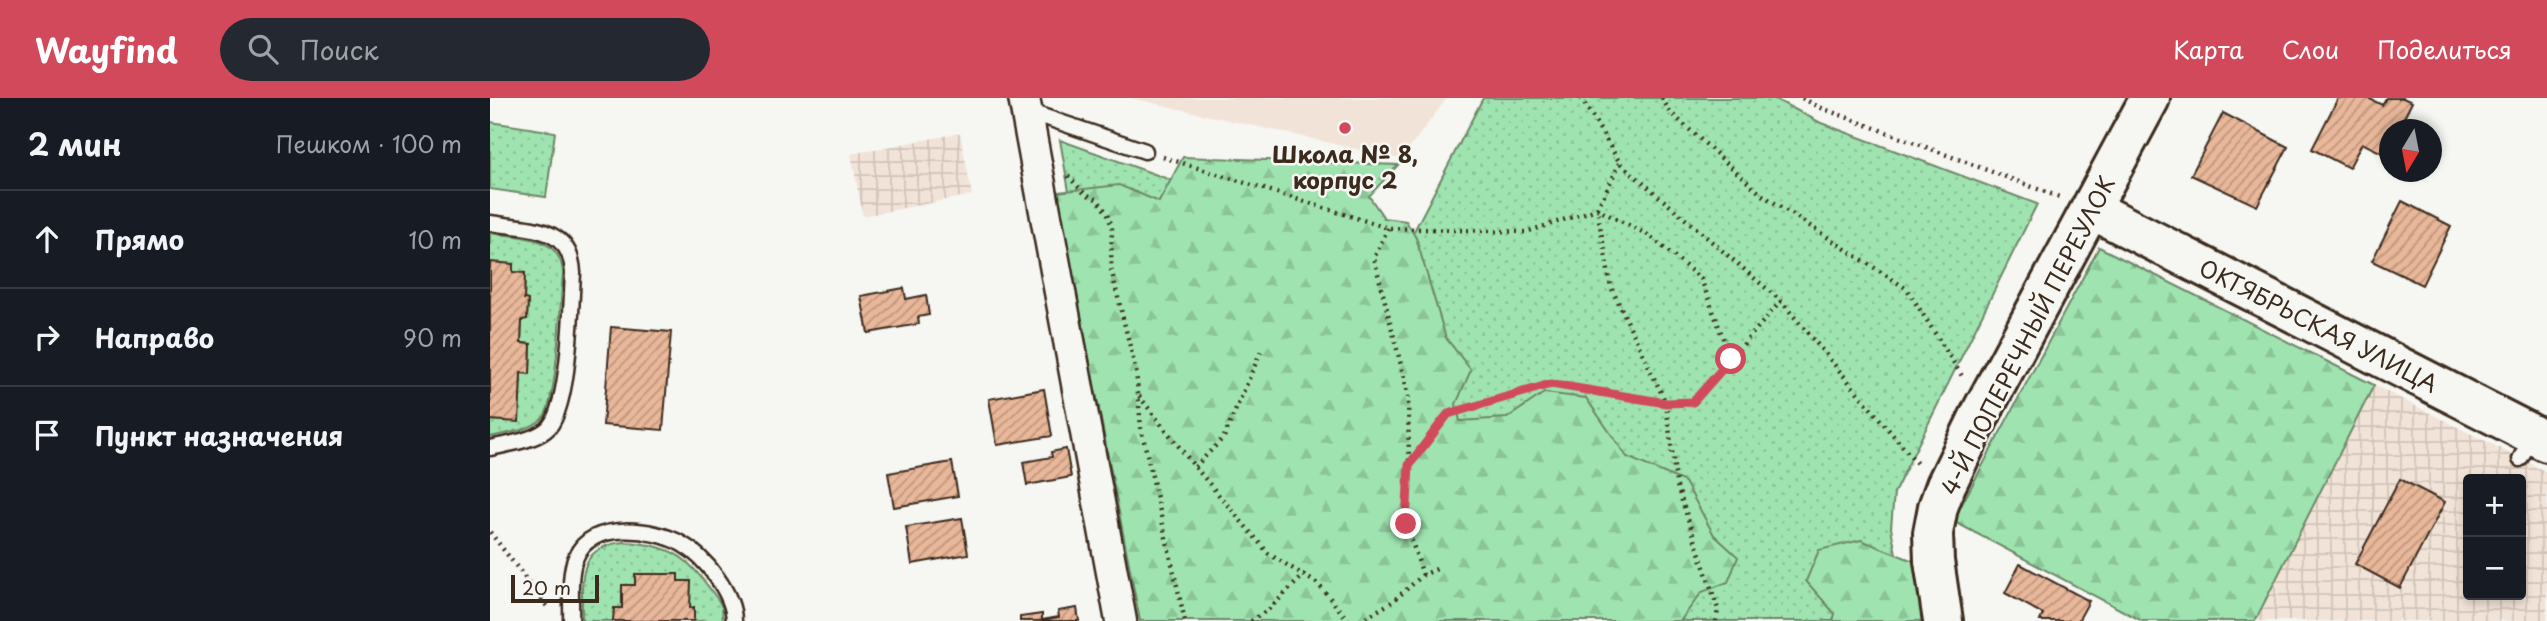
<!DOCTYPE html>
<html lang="ru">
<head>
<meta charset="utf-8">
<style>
	body { margin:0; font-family:"Playpen Sans",sans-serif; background:#242831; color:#f1f3f6 }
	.controls { position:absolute; right:21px; bottom:21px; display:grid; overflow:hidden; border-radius:7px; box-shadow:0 4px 10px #0003 }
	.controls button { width:63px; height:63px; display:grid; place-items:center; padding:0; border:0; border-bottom:2px solid #363941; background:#171b24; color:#f1f3f6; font:35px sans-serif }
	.compass { position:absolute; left:1889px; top:21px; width:63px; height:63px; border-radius:50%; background:#171b24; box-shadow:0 4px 10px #0003; rotate:190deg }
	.scale { position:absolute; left:21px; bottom:18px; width:88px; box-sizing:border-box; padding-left:7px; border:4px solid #3b2a1e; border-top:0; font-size:19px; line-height:24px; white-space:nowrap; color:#3b2a1e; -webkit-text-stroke:5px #f6f6f2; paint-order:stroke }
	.stop { position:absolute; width:21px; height:21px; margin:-16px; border:5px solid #d1495b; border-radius:50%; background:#fff }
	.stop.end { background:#d1495b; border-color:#fff; box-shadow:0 2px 7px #0008 }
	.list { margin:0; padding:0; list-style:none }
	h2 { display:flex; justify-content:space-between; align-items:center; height:91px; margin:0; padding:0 28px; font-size:30px }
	h2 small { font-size:23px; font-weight:400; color:#9ea1a6 }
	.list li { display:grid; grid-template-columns:46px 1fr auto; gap:21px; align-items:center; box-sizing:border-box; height:98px; padding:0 28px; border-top:2px solid #363941 }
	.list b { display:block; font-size:26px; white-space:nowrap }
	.list em { font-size:23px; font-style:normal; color:#9ea1a6 }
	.icon { flex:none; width:38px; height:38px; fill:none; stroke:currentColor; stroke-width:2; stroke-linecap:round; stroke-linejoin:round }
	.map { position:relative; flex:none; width:2057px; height:523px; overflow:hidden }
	header { display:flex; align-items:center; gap:42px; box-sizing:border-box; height:98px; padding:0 35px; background:#d1495b; color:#fff }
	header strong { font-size:33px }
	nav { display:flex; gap:38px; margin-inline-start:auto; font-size:24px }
	.search { width:490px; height:63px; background:#242831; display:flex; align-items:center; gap:18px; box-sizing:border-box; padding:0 24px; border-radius:38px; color:#9ea1a6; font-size:26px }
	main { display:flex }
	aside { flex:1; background:#171b24 }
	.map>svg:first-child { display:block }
</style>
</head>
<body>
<header>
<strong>Wayfind</strong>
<div class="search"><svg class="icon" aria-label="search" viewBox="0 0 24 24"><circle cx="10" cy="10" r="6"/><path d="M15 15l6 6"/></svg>Поиск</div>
<nav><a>Карта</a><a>Слои</a><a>Поделиться</a></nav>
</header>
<main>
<aside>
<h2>2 мин<small>Пешком · 100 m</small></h2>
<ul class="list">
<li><svg class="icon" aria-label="ahead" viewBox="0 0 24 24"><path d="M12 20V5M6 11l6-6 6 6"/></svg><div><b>Прямо</b></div><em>10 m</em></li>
<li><svg class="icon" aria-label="right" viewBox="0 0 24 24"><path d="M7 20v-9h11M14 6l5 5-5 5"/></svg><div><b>Направо</b></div><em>90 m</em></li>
<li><svg class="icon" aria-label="arrive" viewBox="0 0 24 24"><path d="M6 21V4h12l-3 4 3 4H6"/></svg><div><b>Пункт назначения</b></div></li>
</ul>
</aside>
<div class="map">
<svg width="2057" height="523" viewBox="0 0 2057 523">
	<defs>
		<pattern id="industrial-grid" width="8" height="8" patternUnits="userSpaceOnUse" patternTransform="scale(1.75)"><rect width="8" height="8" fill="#f2e3d8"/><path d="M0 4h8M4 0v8" fill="none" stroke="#d0c3b9"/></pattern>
		<pattern id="grass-dots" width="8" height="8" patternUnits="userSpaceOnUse" patternTransform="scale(1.75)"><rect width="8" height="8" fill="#9fe4b0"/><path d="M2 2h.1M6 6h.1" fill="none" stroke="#8ac497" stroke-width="1.8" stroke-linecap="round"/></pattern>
		<pattern id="forest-firs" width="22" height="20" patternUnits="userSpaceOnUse" patternTransform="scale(1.75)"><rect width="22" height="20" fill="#9fe4b0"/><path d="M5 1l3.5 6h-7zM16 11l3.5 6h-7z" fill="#8ac497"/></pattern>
		<pattern id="building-hatch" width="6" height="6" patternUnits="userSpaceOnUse" patternTransform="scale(1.75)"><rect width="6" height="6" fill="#e9b79a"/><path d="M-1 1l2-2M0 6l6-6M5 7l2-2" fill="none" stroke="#be957d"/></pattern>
	</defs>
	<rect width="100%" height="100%" fill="#f6f6f2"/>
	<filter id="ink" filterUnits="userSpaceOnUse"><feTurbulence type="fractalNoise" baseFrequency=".0143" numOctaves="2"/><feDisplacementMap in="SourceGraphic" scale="14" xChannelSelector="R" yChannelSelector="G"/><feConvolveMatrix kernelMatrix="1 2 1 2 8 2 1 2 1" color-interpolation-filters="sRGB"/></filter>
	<g filter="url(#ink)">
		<path fill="#f2e3d8" d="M641,0H957L911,61Z"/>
		<g fill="url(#industrial-grid)" fill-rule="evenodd">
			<path d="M470,35L482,97L373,118L361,56Z"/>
			<path d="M1609,149L2057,374V523H1652ZM1978,381H2031V497H1978Z"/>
		</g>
		<g fill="url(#grass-dots)" stroke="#6d8767" stroke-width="2">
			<path d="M993,0H1283L1331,25L1547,106L1404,395L1401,430L1419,523H654L570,42L908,164Z"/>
			<path d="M0,24L65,34L56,99L0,91Z"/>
			<path d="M0,135C30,140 70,136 73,175C70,202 68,306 52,321C39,333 16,335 0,339V322L29,323L31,275H40L41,246L31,245L32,222L37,221L38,202L34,201L35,175L23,174L0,164Z"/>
			<path d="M135,444C189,448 198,461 229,503L232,509L233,523H92C93,484 84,448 135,444Z"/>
		</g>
		<g fill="url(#forest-firs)" stroke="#6d8767" stroke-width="2">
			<path d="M693,59L908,67L879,98L894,120L916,123L926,140L956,240L981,272L966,306L970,323L1017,320L1054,295L1096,300L1137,359L1195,384L1224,437L1248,459L1238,484L1212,494L1190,523H650L567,94L629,87L669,104Z"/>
			<path d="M1609,149L1884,287L1765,523H1652L1463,423Z"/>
			<path d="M1371,442L1426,464L1436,523H1343L1345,516L1316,483L1329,452Z"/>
		</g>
		<g fill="url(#building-hatch)" stroke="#3b2a1e" stroke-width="2">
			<path d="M1848,0H1878L1892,7L1896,0H1913L1922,4L1908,32H1899V50L1896,57L1872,45L1859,70L1822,51Z"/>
			<path d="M1733,15L1798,49L1767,108L1701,77Z"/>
			<path d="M1912,103L1961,128L1932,187L1882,163Z"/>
			<path d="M0,164L23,166V174L35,175L34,201L38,202L37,221L32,222L31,245L41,246L40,276L31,275L29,324L0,322Z"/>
			<path d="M414,190L416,201L436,197L439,217L428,219L429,226L378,235L371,198Z"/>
			<path d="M121,229L181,234L173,332L113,327Z"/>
			<path d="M554,291L562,338L507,347L499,301Z"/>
			<path d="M576,351L581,379L537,387L533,364L562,359L561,354Z"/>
			<path d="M462,364L468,398L404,409L398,375Z"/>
			<path d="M1910,381L1955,404L1910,490L1865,466Z"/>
			<path d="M472,420L478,456L422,466L416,429Z"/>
			<path d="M1530,466L1599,503L1588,523H1550L1553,516L1515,495Z"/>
			<path d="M145,476H188V483H201L200,510L204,509V523H123L124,510H132V487H145Z"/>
			<path d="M587,510L589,523H530V519L552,516V522L569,519L568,513Z"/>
		</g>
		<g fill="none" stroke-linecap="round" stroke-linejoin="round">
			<defs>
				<g id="lane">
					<path d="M537,13L655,53"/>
					<path d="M0,125C37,131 81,127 83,175C81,207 80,314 56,332C42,343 17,346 0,350"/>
					<path d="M2030,361L2043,337"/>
					<path d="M81,523C82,504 78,477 86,459C101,422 164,430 192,446C215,459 244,496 244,523"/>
				</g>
				<path id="street" d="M534,0L631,523"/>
				<g id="secondary">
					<path d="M1601,111L2057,344"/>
					<path d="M1453,523L1444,463L1443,435L1448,409L1456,387L1493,311L1660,0"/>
				</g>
			</defs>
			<use href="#lane" stroke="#3b2a1e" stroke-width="19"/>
			<use href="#street" stroke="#3b2a1e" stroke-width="35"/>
			<use href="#secondary" stroke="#3b2a1e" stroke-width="44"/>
			<g stroke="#3b2a1e" stroke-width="4.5" stroke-dasharray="2 5" stroke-linecap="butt">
				<path d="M1091,0L1130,65L1291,203L1429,368"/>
				<path d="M1172,0L1180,14L1271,96L1417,191L1472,278"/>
				<path d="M1312,0L1329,9L1569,99"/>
				<path d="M673,59L898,130L1036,134L1107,111L1160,138L1211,181L1241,261"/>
				<path d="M1130,65L1107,111L1121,189L1176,305L1186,385L1228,511L1226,523"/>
				<path d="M578,78L594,95L608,102L618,117L622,129L621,171L646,273L651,330L695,523"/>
				<path d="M898,130L884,160L918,295L919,367"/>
				<path d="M649,298L705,369L779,456L828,486L859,523"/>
				<path d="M705,369L734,339L771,253"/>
				<path d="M0,434L59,511"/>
				<path d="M933,477L916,426L919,367L958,316L1061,286L1176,305L1203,304L1291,203"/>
				<path d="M761,523L779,511L815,476"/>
				<path d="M870,523L902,504L933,477L949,470"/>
			</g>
			<use href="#lane" stroke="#f6f6f2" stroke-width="14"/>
			<use href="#street" stroke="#f6f6f2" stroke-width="30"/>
			<use href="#secondary" stroke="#f6f6f2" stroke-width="38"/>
		</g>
	</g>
	<g fill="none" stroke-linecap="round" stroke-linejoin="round" filter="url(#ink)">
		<path stroke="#d1495b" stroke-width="9" d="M916,426L919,367L958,316L1061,286L1176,305L1203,304L1241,261"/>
	</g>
	<circle fill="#d1495b" stroke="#f6f6f2" stroke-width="2.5" cx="855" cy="30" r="7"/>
	<g text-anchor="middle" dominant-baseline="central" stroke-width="5" stroke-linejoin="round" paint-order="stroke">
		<g font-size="23" font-weight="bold" fill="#3b2a1e" stroke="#f6f6f2">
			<text x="855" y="55">Школа № 8,<tspan x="855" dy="26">корпус 2</tspan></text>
		</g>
		<g font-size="23" fill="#3b2a1e" stroke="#f6f6f2">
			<text transform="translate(1829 227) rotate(27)">ОКТЯБРЬСКАЯ УЛИЦА</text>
			<text transform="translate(1537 237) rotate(-63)">4-Й ПОПЕРЕЧНЫЙ ПЕРЕУЛОК</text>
		</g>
	</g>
</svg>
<div class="controls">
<button>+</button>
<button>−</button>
</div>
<svg class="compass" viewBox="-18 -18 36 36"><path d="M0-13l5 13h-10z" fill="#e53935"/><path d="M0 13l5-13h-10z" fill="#9ea1a6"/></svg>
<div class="scale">20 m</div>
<div class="stop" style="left:1241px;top:261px"></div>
<div class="stop end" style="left:916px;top:426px"></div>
</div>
</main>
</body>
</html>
